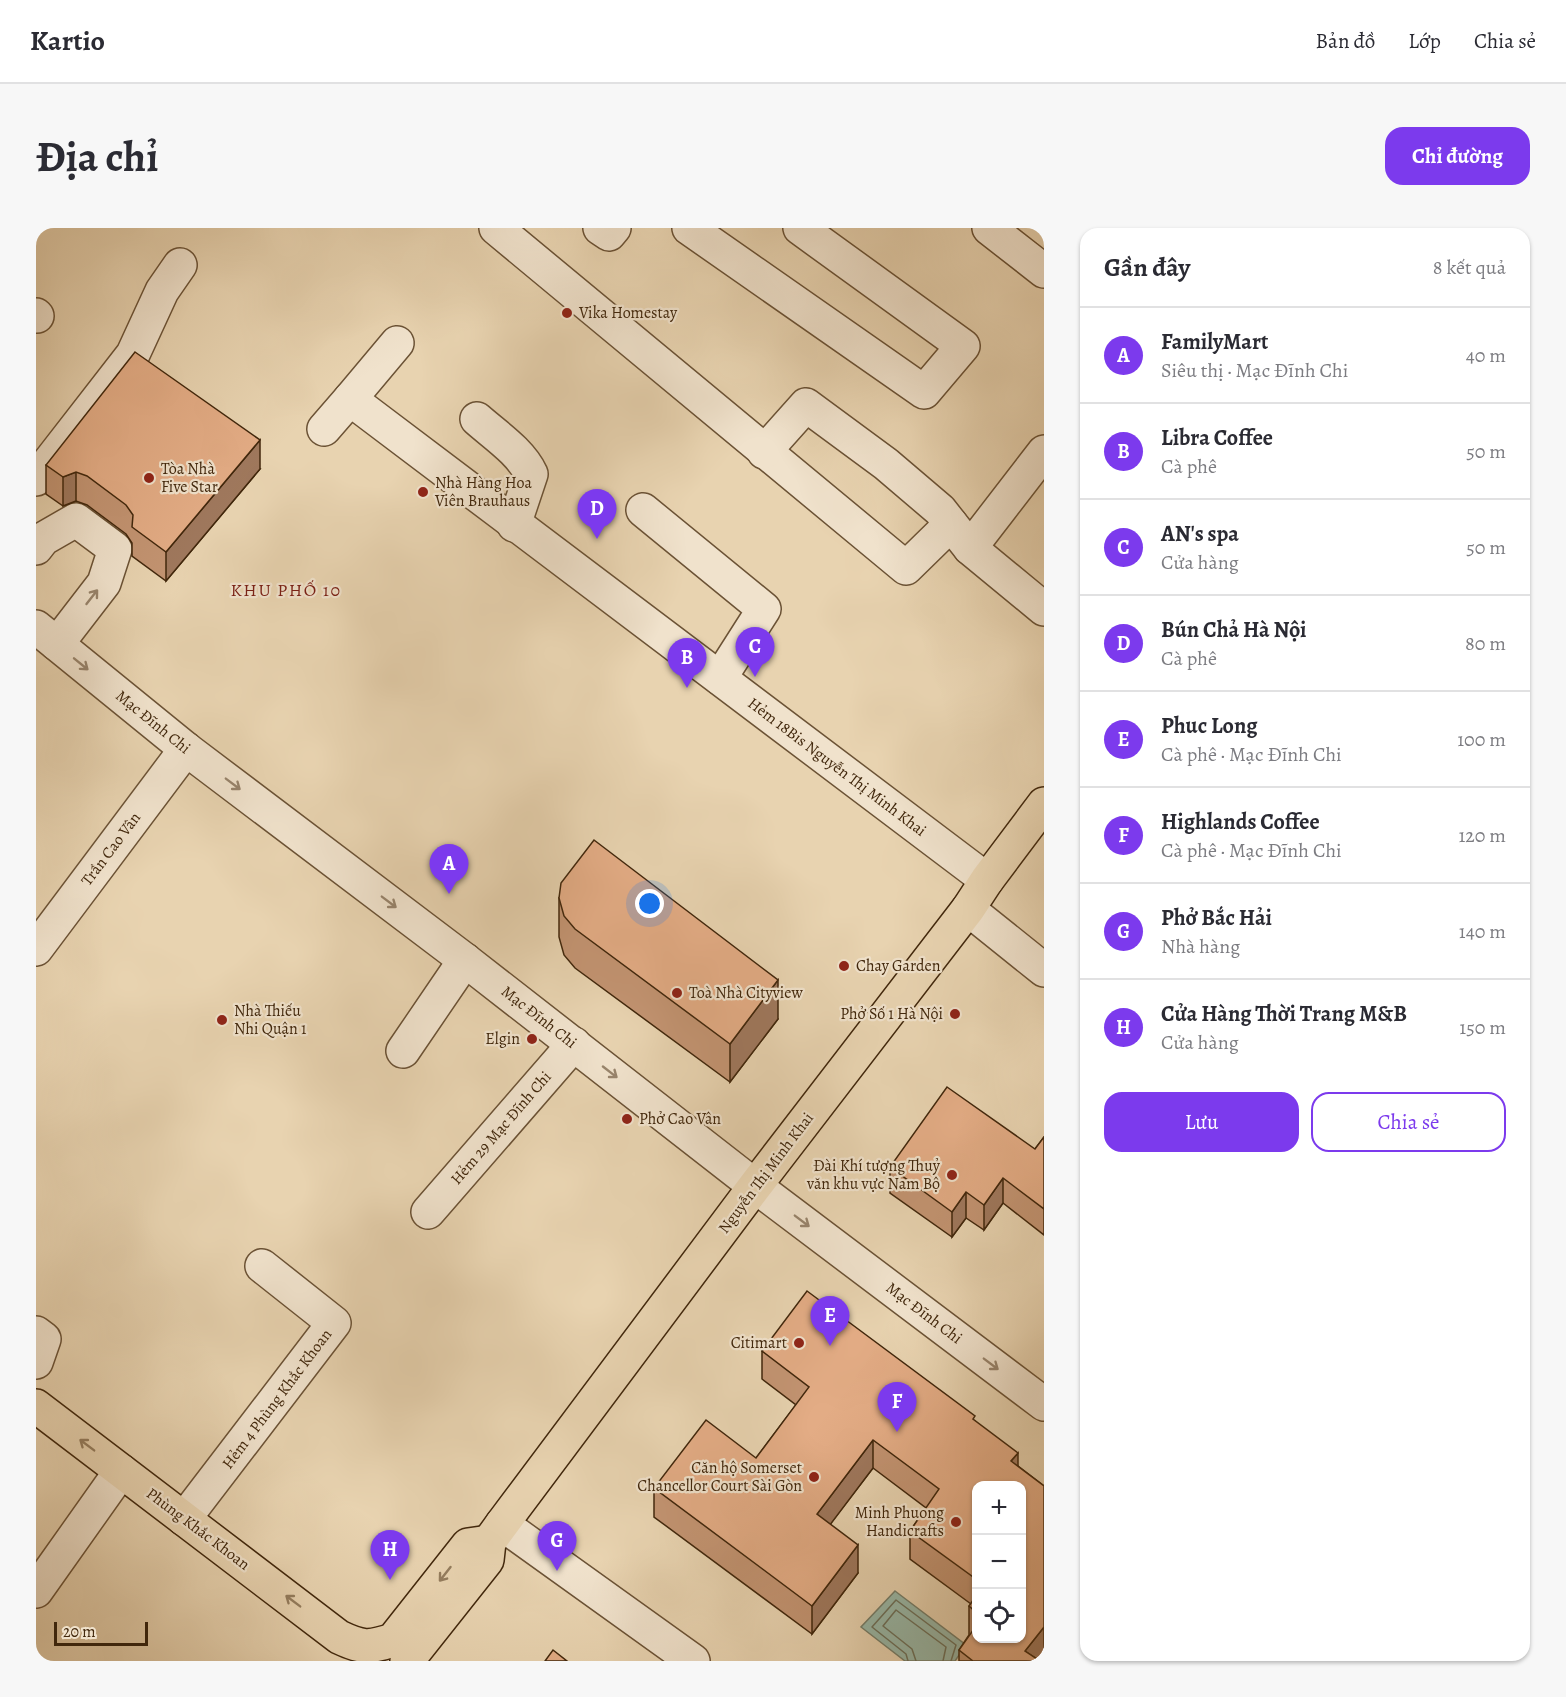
<!DOCTYPE html>
<html lang="vi">
<head>
<meta charset="utf-8">
<style>
	body { margin:0; font-family:Alegreya,serif; background:#f7f7f7; color:#2b2b33 }
	.controls { position:absolute; right:18px; bottom:18px; display:grid; overflow:hidden; border-radius:12px; box-shadow:0 2px 4px #0004 }
	.controls button { width:54px; height:54px; display:grid; place-items:center; padding:0; border:0; border-bottom:2px solid #e1e1e2; background:#fff; color:#2b2b33; font:30px sans-serif }
	.scale { position:absolute; left:18px; bottom:15px; width:94px; box-sizing:border-box; padding-left:6px; border:3px solid #41270c; border-top:0; font-size:16px; line-height:21px; white-space:nowrap; color:#41270c; -webkit-text-stroke:4px #f0e2cc; paint-order:stroke }
	.you { position:absolute; left:614px; top:676px; width:21px; height:21px; margin:-15px; border:4px solid #fff; border-radius:50%; background:#1a73e8; box-shadow:0 0 0 9px #1a73e833 }
	.badge { display:grid; place-items:center; width:39px; height:39px; border-radius:50%; background:#7c3aed; color:#fff; font-size:20px; font-weight:700 }
	.pin { position:absolute; translate:-50% -50px; filter:drop-shadow(0 2px 3px #0008) }
	.pin::after { content:''; position:absolute; top:32px; width:21px; height:18px; background:inherit; clip-path:polygon(0 0,100% 0,50% 100%) }
	.list { margin:0; padding:0; list-style:none }
	h2 { display:flex; justify-content:space-between; align-items:center; height:78px; margin:0; padding:0 24px; font-size:26px }
	h2 small { font-size:20px; font-weight:400; color:#7c7c81 }
	.list li { display:grid; grid-template-columns:39px 1fr auto; gap:18px; align-items:center; box-sizing:border-box; height:96px; padding:0 24px; border-top:2px solid #e1e1e2 }
	.list b { display:block; font-size:22px; white-space:nowrap }
	.list p { margin:0; font-size:20px; white-space:nowrap; color:#7c7c81 }
	.list em { font-size:20px; font-style:normal; color:#7c7c81 }
	.actions { display:flex; gap:12px; padding:18px 24px }
	.actions a { flex:1; padding:14px 0; border:2px solid #7c3aed; border-radius:18px; text-align:center; font-size:21px; color:#7c3aed }
	.actions .main { background:#7c3aed; color:#fff }
	.icon { flex:none; width:33px; height:33px; fill:none; stroke:currentColor; stroke-width:2; stroke-linecap:round; stroke-linejoin:round }
	.map { position:relative; flex:none; width:1008px; height:1433px; overflow:hidden; border-radius:18px }
	header { display:flex; align-items:center; gap:36px; box-sizing:border-box; height:84px; padding:0 30px; background:#fff; border-bottom:2px solid #e1e1e2 }
	header strong { font-size:28px }
	nav { display:flex; gap:33px; margin-inline-start:auto; font-size:21px }
	.intro { display:flex; align-items:center; justify-content:space-between; box-sizing:border-box; height:144px; padding:0 36px }
	h1 { margin:0; font-size:42px }
	.button { padding:15px 27px; border-radius:18px; background:#7c3aed; color:#fff; font-size:21px; font-weight:700 }
	main { display:flex; gap:36px; padding:0 36px }
	aside { flex:1; background:#fff; border-radius:18px; box-shadow:0 2px 4px #0004 }
	.map>svg:first-child { display:block }
</style>
</head>
<body>
<header>
<strong>Kartio</strong>
<nav><a>Bản đồ</a><a>Lớp</a><a>Chia sẻ</a></nav>
</header>
<div class="intro"><h1>Địa chỉ</h1><a class="button">Chỉ đường</a></div>
<main>
<div class="map">
<svg width="1008" height="1433" viewBox="0 0 1008 1433">
	<rect width="100%" height="100%" fill="#e8d3b0"/>
	<filter id="stains"><feTurbulence type="fractalNoise" baseFrequency=".00333" numOctaves="4"/><feColorMatrix values="0 0 0 0 .2 0 0 0 0 .09 0 0 0 0 .02 0 0 0 .5 -.17"/></filter>
	<radialGradient id="worn" r=".72"><stop offset=".6" stop-color="#630" stop-opacity="0"/><stop offset="1" stop-color="#630" stop-opacity=".3"/></radialGradient>
	<path fill="#98b8a8" stroke="#757e6a" stroke-width="1.5" d="M859,1363L930,1417L919,1433H869L825,1399Z"/>
	<g fill="none" stroke-linecap="round" stroke-linejoin="round">
		<g stroke="#6c705a" stroke-width="1.5">
			<path d="M872,1433L870,1426L836,1399L860,1372L920,1417L915,1433"/>
			<path d="M880,1433L876,1421L847,1398L860,1382L910,1419L907,1433"/>
		</g>
		<defs>
			<g id="minor">
				<path d="M460,0L870,340L915,296"/>
				<path d="M564,0L573,6L578,0"/>
				<path d="M653,0L888,164L927,118L764,0"/>
				<path d="M953,0L1008,43"/>
				<path d="M0,87L1,88"/>
				<path d="M314,171L361,115"/>
				<path d="M441,191C459,207 485,224 495,246L478,297"/>
				<path d="M288,201L314,171L951,652"/>
				<path d="M728,224L770,177L850,236L904,282L934,320L1008,381"/>
				<path d="M0,251L97,126L126,63L144,37"/>
				<path d="M607,282L728,381L684,450"/>
				<path d="M0,320L7,311L40,292L79,321L68,355L21,416"/>
				<path d="M934,320L1008,224"/>
				<path d="M0,399L150,521L429,732L719,958L1008,1176"/>
				<path d="M932,681L1008,742"/>
				<path d="M0,721L150,521"/>
				<path d="M367,823L429,732"/>
				<path d="M392,984L538,816"/>
				<path d="M0,1105L8,1111L0,1134"/>
				<path d="M148,1291L298,1095L226,1038"/>
				<path d="M466,1296L657,1433"/>
				<path d="M0,1363L85,1243"/>
			</g>
			<g id="major">
				<path d="M0,1178L303,1409C326,1420 333,1420 357,1412L432,1317L453,1314"/>
				<path d="M371,1433L451,1332L453,1314L466,1296L719,958L932,681L951,652L1008,576"/>
			</g>
		</defs>
		<use href="#minor" stroke="#6b5235" stroke-width="36"/>
		<use href="#major" stroke="#41270c" stroke-width="36"/>
		<use href="#minor" stroke="#f0e2cc" stroke-width="33"/>
		<use href="#major" stroke="#e8d3b0" stroke-width="33"/>
	</g>
	<g fill="#c39472" stroke="#41270c" stroke-width="1.5" fill-rule="evenodd">
		<path d="M10,237L224,241L130,353L96,328V315L90,306L51,277L40,273L27,278L10,266Z"/>
		<path d="M523,670L742,791L694,854L539,740L528,727L523,709Z"/>
		<path d="M1008,909V1007L967,975L948,1002L930,990L916,1009L854,965V939L999,921Z"/>
		<path d="M726,1123L939,1193L982,1238L1008,1258V1428L1004,1433H923V1422L933,1407V1378L935,1376L874,1331V1303L890,1280L837,1240L794,1296L822,1345L776,1406L618,1289V1260L720,1230L760,1177L726,1151ZM940,1257H986L940,1410Z"/>
	</g>
	<g fill="#9f785d" stroke="#41270c" stroke-width="1.5">
		<path d="M224,212V241L130,353V324Z"/>
		<path d="M40,244V273L27,278V249Z"/>
		<path d="M742,752V791L694,854V816Z"/>
		<path d="M967,950V975L948,1002V977Z"/>
		<path d="M930,964V990L916,1009V984Z"/>
		<path d="M837,1212V1240L781,1314V1286Z"/>
		<path d="M982,1225V1253L975,1233Z"/>
		<path d="M822,1317V1345L776,1406V1378Z"/>
		<path d="M1008,1399V1428L1004,1433L989,1423Z"/>
	</g>
	<g fill="#e3ac85" stroke="#41270c" stroke-width="1.5">
		<path d="M99,124L224,212L130,324L96,299L97,287L90,277L51,248L40,244L27,249L10,237Z"/>
		<path d="M558,612L742,752L694,816L539,701L528,688L523,670L525,655Z"/>
		<path d="M911,859L999,921L1008,909V981L967,950L948,977L930,964L916,984L854,939Z"/>
		<path d="M771,1063L939,1188L937,1191L982,1225L975,1233L1008,1258V1399L989,1423L1004,1433H937L923,1422L940,1398V1410H986V1257H940V1351L874,1303L903,1261L837,1212L781,1286L822,1317L776,1378L618,1260L670,1192L720,1230L773,1159L726,1123Z"/>
		<path d="M940,1368V1384L933,1378Z"/>
		<path d="M517,1422L531,1433H509Z"/>
	</g>
	<defs><path id="oneway-shaft" d="M-6 0H5M1.5-3L5.5 0L1.5 3" fill="none" stroke-width="1.6" stroke-linecap="round" stroke-linejoin="round" transform="scale(1.5)"/></defs>
	<g stroke="#98846c">
		<use href="#oneway-shaft" transform="translate(56 369) rotate(-52)"/>
		<use href="#oneway-shaft" transform="translate(45 436) rotate(39)"/>
		<use href="#oneway-shaft" transform="translate(197 556) rotate(37)"/>
		<use href="#oneway-shaft" transform="translate(353 674) rotate(37)"/>
		<use href="#oneway-shaft" transform="translate(574 844) rotate(38)"/>
		<use href="#oneway-shaft" transform="translate(766 993) rotate(37)"/>
		<use href="#oneway-shaft" transform="translate(955 1136) rotate(37)"/>
	</g>
	<g stroke="#947d5e">
		<use href="#oneway-shaft" transform="translate(51 1217) rotate(-143)"/>
		<use href="#oneway-shaft" transform="translate(409 1346) rotate(128)"/>
		<use href="#oneway-shaft" transform="translate(257 1373) rotate(-143)"/>
	</g>
	<g fill="#8f2418" stroke="#f0e2cc" stroke-width="2">
		<circle cx="531" cy="85" r="6"/>
		<circle cx="113" cy="250" r="6"/>
		<circle cx="387" cy="264" r="6"/>
		<circle cx="808" cy="738" r="6"/>
		<circle cx="641" cy="765" r="6"/>
		<circle cx="919" cy="786" r="6"/>
		<circle cx="186" cy="792" r="6"/>
		<circle cx="496" cy="811" r="6"/>
		<circle cx="591" cy="891" r="6"/>
		<circle cx="916" cy="947" r="6"/>
		<circle cx="763" cy="1115" r="6"/>
		<circle cx="778" cy="1249" r="6"/>
		<circle cx="920" cy="1294" r="6"/>
	</g>
	<g text-anchor="middle" dominant-baseline="central" stroke-width="4.5" stroke-linejoin="round" paint-order="stroke">
		<g font-size="16" fill="#41270c" stroke="#f0e2cc" text-anchor="start">
			<text x="543" y="85">Vika Homestay</text>
			<text x="125" y="241">Tòa Nhà<tspan x="125" dy="18">Five Star</tspan></text>
			<text x="399" y="255">Nhà Hàng Hoa<tspan x="399" dy="18">Viên Brauhaus</tspan></text>
			<text x="820" y="738">Chay Garden</text>
			<text x="653" y="765">Toà Nhà Cityview</text>
			<text x="198" y="783">Nhà Thiếu<tspan x="198" dy="18">Nhi Quận 1</tspan></text>
			<text x="907" y="786" text-anchor="end">Phở Số 1 Hà Nội</text>
			<text x="484" y="811" text-anchor="end">Elgin</text>
			<text x="603" y="891">Phở Cao Vân</text>
			<text x="904" y="938" text-anchor="end">Đài Khí tượng Thuỷ<tspan x="904" dy="18">văn khu vực Nam Bộ</tspan></text>
			<text x="751" y="1115" text-anchor="end">Citimart</text>
			<text x="766" y="1240" text-anchor="end">Căn hộ Somerset<tspan x="766" dy="18">Chancellor Court Sài Gòn</tspan></text>
			<text x="908" y="1285" text-anchor="end">Minh Phuong<tspan x="908" dy="18">Handicrafts</tspan></text>
		</g>
		<g font-size="16" fill="#41270c" stroke="#f0e2cc">
			<text transform="translate(117 494) rotate(39)">Mạc Đĩnh Chi</text>
			<text transform="translate(801 539) rotate(37)">Hẻm 18Bis Nguyễn Thị Minh Khai</text>
			<text transform="translate(75 621) rotate(-53)">Trần Cao Vân</text>
			<text transform="translate(503 789) rotate(38)">Mạc Đĩnh Chi</text>
			<text transform="translate(465 900) rotate(-49)">Hẻm 29 Mạc Đĩnh Chi</text>
			<text transform="translate(730 945) rotate(-53)">Nguyễn Thị Minh Khai</text>
			<text transform="translate(888 1085) rotate(37)">Mạc Đĩnh Chi</text>
			<text transform="translate(241 1171) rotate(-53)">Hẻm 4 Phùng Khắc Khoan</text>
			<text transform="translate(162 1301) rotate(37)">Phùng Khắc Khoan</text>
		</g>
		<g font-size="18" letter-spacing="1.5" fill="#7a1f14" stroke="#f0e2cc">
			<text x="250" y="362">KHU PHỐ 10</text>
		</g>
	</g>
	<rect width="100%" height="100%" filter="url(#stains)"/>
	<rect width="100%" height="100%" fill="url(#worn)"/>
</svg>
<div class="controls">
<button>+</button>
<button>−</button>
<button><svg class="icon" aria-label="locate" viewBox="0 0 24 24"><circle cx="12" cy="12" r="6"/><path d="M12 2v4M12 18v4M2 12h4M18 12h4"/></svg></button>
</div>
<div class="scale">20 m</div>
<div class="you"></div>
<div class="pin badge" style="left:413px;top:666px">A</div>
<div class="pin badge" style="left:651px;top:460px">B</div>
<div class="pin badge" style="left:719px;top:449px">C</div>
<div class="pin badge" style="left:561px;top:311px">D</div>
<div class="pin badge" style="left:794px;top:1118px">E</div>
<div class="pin badge" style="left:861px;top:1204px">F</div>
<div class="pin badge" style="left:521px;top:1343px">G</div>
<div class="pin badge" style="left:354px;top:1352px">H</div>
</div>
<aside>
<h2>Gần đây<small>8 kết quả</small></h2>
<ul class="list">
<li><span class="badge">A</span><div><b>FamilyMart</b><p>Siêu thị · Mạc Đĩnh Chi</p></div><em>40 m</em></li>
<li><span class="badge">B</span><div><b>Libra Coffee</b><p>Cà phê</p></div><em>50 m</em></li>
<li><span class="badge">C</span><div><b>AN's spa</b><p>Cửa hàng</p></div><em>50 m</em></li>
<li><span class="badge">D</span><div><b>Bún Chả Hà Nội</b><p>Cà phê</p></div><em>80 m</em></li>
<li><span class="badge">E</span><div><b>Phuc Long</b><p>Cà phê · Mạc Đĩnh Chi</p></div><em>100 m</em></li>
<li><span class="badge">F</span><div><b>Highlands Coffee</b><p>Cà phê · Mạc Đĩnh Chi</p></div><em>120 m</em></li>
<li><span class="badge">G</span><div><b>Phở Bắc Hải</b><p>Nhà hàng</p></div><em>140 m</em></li>
<li><span class="badge">H</span><div><b>Cửa Hàng Thời Trang M&amp;B</b><p>Cửa hàng</p></div><em>150 m</em></li>
</ul>
<div class="actions"><a class="main">Lưu</a><a>Chia sẻ</a></div>
</aside>
</main>
</body>
</html>
